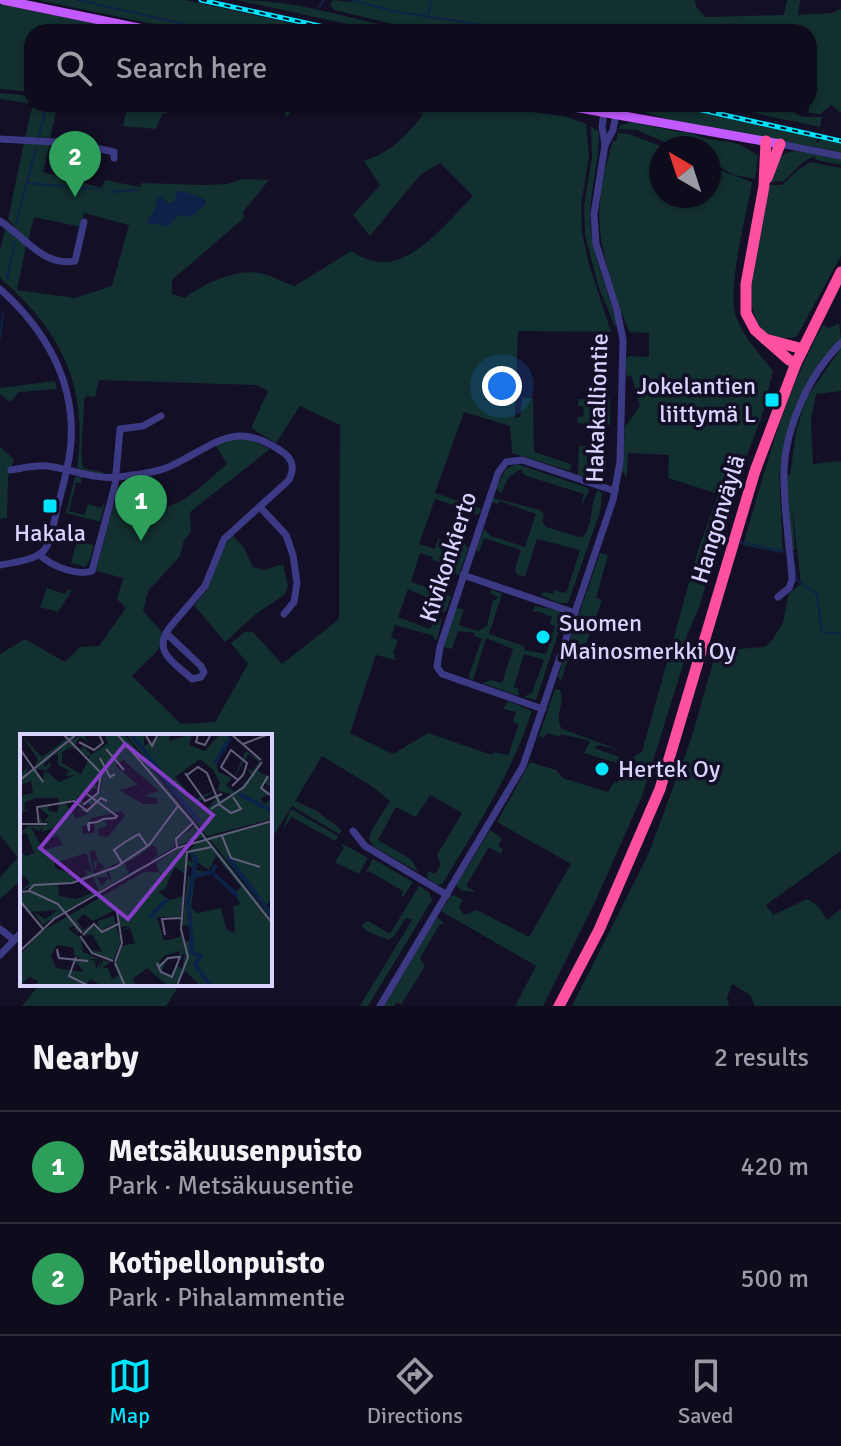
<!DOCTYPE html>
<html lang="en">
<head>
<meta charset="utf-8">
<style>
	body { margin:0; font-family:Signika,sans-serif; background:#171425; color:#f1f3f6 }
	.compass { position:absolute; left:649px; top:136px; width:72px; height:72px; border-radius:50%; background:#0e0b1c; box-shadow:0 2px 6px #0004; rotate:321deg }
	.you { position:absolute; left:502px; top:386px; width:28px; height:28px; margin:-20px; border:6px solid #fff; border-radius:50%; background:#1a73e8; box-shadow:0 0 0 12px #1a73e833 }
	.badge { display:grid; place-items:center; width:52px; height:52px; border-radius:50%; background:#00e5ff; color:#fff; font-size:26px; font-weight:700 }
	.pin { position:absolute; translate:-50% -66px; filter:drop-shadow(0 2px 4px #0008) }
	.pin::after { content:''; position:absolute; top:42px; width:28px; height:24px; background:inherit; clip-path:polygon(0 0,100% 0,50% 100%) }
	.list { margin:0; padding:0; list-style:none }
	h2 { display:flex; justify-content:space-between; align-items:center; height:104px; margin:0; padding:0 32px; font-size:34px }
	h2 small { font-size:26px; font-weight:400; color:#9b9ba3 }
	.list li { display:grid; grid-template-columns:52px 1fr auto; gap:24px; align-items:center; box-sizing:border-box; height:112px; padding:0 32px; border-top:2px solid #2e2b3b }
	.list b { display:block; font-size:30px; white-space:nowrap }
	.list p { margin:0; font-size:26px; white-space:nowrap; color:#9b9ba3 }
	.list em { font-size:26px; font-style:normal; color:#9b9ba3 }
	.icon { flex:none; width:44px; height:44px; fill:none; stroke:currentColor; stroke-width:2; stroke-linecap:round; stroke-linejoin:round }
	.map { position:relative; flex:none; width:841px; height:1006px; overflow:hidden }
	.search { position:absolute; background:#0e0b1c; box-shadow:0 2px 6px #0004; left:24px; right:24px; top:24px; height:88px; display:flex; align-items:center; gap:20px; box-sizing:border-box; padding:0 28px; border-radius:24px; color:#9b9ba3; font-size:30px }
	.sheet { height:328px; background:#0e0b1c }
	nav { display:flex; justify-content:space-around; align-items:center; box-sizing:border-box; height:112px; border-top:2px solid #2e2b3b; background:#0e0b1c; font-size:22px; color:#9b9ba3 }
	nav a { display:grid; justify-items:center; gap:4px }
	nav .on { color:#00e5ff }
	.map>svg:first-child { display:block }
</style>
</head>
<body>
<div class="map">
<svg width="841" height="1006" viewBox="0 0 841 1006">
	<rect width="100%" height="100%" fill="#130f26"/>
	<g fill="#12302f">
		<path d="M37,0H185L333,32H193Z"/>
		<path d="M237,0C296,0 353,19 410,32H384Z"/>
		<path d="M333,0L351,2L352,0H695L696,7L706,17L784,15L787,0H800L798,15L832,13L841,9V113L831,105L820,114L809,113V32H426L334,10L330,5Z"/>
		<path d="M0,4L126,30L135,32H32V92L0,89Z"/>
		<path d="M0,93L32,96V104H58L50,138L25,137L33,104L0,99Z"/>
		<path d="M128,104L227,107L277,104L279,111L170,112L162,114L156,129L123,126Z"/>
		<path d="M283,104H405L449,109L505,108L568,117L586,124L589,157L581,205L582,233L589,264L611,332L518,331L515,418L520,417L522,398H533L534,452L571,464L570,471L512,453L510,426L464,412L435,493L480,508L481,512L477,515L472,513L469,507H459L435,499L419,544L435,549L438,539L445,542L442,551L456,556L459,544H465L468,549L459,575L451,574L453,566L432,560L433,557L420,553L411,582L449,595L451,597L446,611L440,613L438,611L440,603L408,589L398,617L430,629L436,618L442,619L437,640L433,639L434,636L395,625L391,638L398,640L393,653L396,660L376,655L350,733L393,754L428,733L492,755L493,752L508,755L519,724L513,722L516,712L503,709L508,701L532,711C511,775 477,826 443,883L438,885L427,878L428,871L435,874L441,864L437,855L462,813L430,795L416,817L396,807L378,840L412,860L418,872L376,848L369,840L371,831L390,801L370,785L322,756L295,801L315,810L342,830L339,834L292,806L270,841V736H22V879L0,899V877L18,858L0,835V654L25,639L65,662L80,647L99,646L126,608L117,599L123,578L96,571L113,505C125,506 138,509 151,509C181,510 205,482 227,464L215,444L245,437L270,449L190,512L191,532L184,540L180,556L148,591L143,611L162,632L159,649L132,676L181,724L215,722L248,664L231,643L245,632H253L282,664L339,619L340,425L300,406L276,443L251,428L268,391L256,385L99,380L95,397L87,396L84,399C85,416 78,457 84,468L105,473L112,472L115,464L114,471L101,474L77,468C89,387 61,330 0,278V250L6,227L26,246L17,290L75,298L112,286L129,225L84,213L81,227L34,217L28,242L8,219L24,142L50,143L43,172L102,188L105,180L140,187L142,183L204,185L227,184L242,179L269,180L243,212L244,218L172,280V294L185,298C204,283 239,267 264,274C275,277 284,283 295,286L351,251C360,257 376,264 388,262C420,258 451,218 473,196L440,163L421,174L370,236L353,215L380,185L364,161C391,152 407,136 424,113L369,106H303L295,107L286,118Z"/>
		<path d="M587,104H663L817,138L816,144L821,139L841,143V152L674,121L641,111Z"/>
		<path d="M712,104H777L803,117H822L820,127Z"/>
		<path d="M632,122L679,132C689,130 694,136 704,138C728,144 735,138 758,156L755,179L735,175L709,162V148H678L637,130L618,129L621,125Z"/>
		<path d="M591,126L598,131L599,137C598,165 590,192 590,219C591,255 608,289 617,323L615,327L599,288L585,235L584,206L592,157Z"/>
		<path d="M618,133L629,134L666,148H661V196H709V166L752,182C747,214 725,292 737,319C745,339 760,354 773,371L761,419L732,494L700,605L687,635L686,655L642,796L595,902L543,1006H515L536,966L441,911L450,897L454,895L463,900L459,907L464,915L477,910L529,937L571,864L497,822L530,762L556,770L563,778L608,792L614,782L618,783L623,765L584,753L590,741L561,734L559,737L547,733L544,738L539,736L555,689L560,690C566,704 553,715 562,729L620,750L599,745L594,748L628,760L642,752L697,554L718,494L668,478L669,455L628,453L627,477L622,472L625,427L640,406L632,377L626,375V359L629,356L649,357V333L630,332C623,320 620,306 615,292C595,232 594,203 613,141H616Z"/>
		<path d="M796,151L841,159V165L816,160L814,156L803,162L784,181L771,182C775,166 777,152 796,151Z"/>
		<path d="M811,162L841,168V256L797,336C789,339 781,339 773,336C729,320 763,219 770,185H782L799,169Z"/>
		<path d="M839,323L841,339L819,362L807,397L841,348V391L816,394L811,420L813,464L841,461V851L766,905L773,915L807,899L818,906L827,920L841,909V1006H755L750,995L732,984L727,998L729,1006H572L649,853L691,739L715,656L719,658L738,649L764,647L770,643L783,623L789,593L801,584L792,506L795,550L785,549L780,474L790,475L796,432L806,399L779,474L783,553L743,545C764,473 785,391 823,325L829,328Z"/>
		<path d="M55,381L57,389L19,392L10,402L0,394V388Z"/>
		<path d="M610,394V425L578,423L577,417H583L584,407L578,406V399L609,400Z"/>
		<path d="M579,446H587V465L598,466L592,480L578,475Z"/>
		<path d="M0,447L14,459L8,478L7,518L0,519Z"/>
		<path d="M517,464L588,488L589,491L581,506L584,494L524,475L521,469L509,477L501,493L496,488L506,469Z"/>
		<path d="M75,477H81V483H76L69,511L84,515L88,504L101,508L105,502L100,522L66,513Z"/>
		<path d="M598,490L602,493L600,512L568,603H558L541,595L544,592L553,594L554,590L563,593L567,591L580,550L537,539L525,577L517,574L515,569L521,550L484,538L479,552L476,550L484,529L491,536L525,547L536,514L500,501L497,504L492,502L493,498L540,510L544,514L542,521L546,527L579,537H583C594,524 589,504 598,490Z"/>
		<path d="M232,535L244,548L253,567L264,570L283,564L288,586L284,595L256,614L225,642L194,605L207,590L223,549Z"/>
		<path d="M77,541L94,545L90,560L85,567L71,563Z"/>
		<path d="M600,553L608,555L596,598L602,600L585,646L581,645L578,652L571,650L561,681L558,676Z"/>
		<path d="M47,588L65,594L68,589L72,590L58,612L40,607Z"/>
		<path d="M491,589L502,594L489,634L524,646V650L546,654L555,626L550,624L552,617L537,611L532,612L535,606L557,610L564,616L536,700L523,697L532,693L544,660L524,654L514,687L518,688L519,696L482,683L491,680L502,683L513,649L486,638L473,680L469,678V675L482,639L474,636L475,633L458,631L452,649L443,647L456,608L464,609L459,625L478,631L487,626L493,600H496L498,597L490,593Z"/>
		<path d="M291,809L338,836L335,841L292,817L283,829Z"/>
		<path d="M490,830L502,838L498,846L503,849L501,854L489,847L466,886L476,892L463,891L457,887V884Z"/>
		<path d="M341,843L368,858L359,874L335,862L344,848Z"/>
		<path d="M373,859L413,882L403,897L401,896L403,891L369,871L365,874Z"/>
		<path d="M419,886L429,892L432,900L368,1006H360L412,920L406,918L394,936L388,940L367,931L361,926L368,921L390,934Z"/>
		<path d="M437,917L445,924H440L420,958L425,966L401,1005L397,1002L394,1006H384Z"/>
		<path d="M40,984H180L166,1006H22Z"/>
	</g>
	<path fill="#0c2248" d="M182,191L205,199L206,204L191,217L179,215L169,226L146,223L155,209L157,197L161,196L168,203L174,202L177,192Z"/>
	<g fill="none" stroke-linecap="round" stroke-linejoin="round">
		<g stroke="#0c2248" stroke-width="2">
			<path d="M78,0L219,32"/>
			<path d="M351,0L393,11L526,32"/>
			<path d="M319,8L324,0"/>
			<path d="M428,15L431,0"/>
			<path d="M39,136L46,106"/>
			<path d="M28,183L99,189"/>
			<path d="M110,192L138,190"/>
			<path d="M16,223L36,148"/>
			<path d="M7,279L15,241"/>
			<path d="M0,338L3,314"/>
			<path d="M739,542L786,552"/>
			<path d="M792,553L797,580L817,594L822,632L841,634"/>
		</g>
		<g stroke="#3d3a85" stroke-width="7">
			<path d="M604,112L602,127L605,145"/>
			<path d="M0,139L73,143L114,152V158"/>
			<path d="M780,144L841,156"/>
			<path d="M0,221C24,236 43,267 75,261L84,222"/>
			<path d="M0,289C44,328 75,380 71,441C70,461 64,482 59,501C46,552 55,556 0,565"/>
			<path d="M11,470C23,468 35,465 47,466C72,469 95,480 120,477C137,474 158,473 173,465C218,443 236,419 284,453C294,461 294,469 289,480L224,539L205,586L170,627C151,652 175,663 192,679L201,677L204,672L201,666L166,633"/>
			<path d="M260,507L286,535L293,555L297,583L294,602L284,614"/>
			<path d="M40,555C51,566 77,576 92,571L115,485L120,429L143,426L161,416"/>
			<path d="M463,575L575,613"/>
			<path d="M778,597L789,588L792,580C790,544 783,506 784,470C786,426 809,374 841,343"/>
			<path d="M543,709L442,674L437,667L440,647L498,473L506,462L522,460L615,491"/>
			<path d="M353,831L365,846L447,895"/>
			<path d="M0,929L13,939"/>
			<path d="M0,955L22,932"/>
			<path d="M380,1006L523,766L613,500L620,462L623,340L617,310L596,244L594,214L605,145L613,130L616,114"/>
		</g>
		<g stroke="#c25bff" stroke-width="9">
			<path d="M3,0L158,32"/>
			<path d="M557,104L780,144"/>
		</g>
		<g stroke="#ff4fa3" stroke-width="11">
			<path d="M766,141L764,186L746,284V313L755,330L789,360L796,363"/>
			<path d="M767,178L780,144"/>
			<path d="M765,339L803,349"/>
			<path d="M559,1006L599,930L660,789L755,471L796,363L841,272"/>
		</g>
		<defs>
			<g id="rail">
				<path d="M201,0L347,32"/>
				<path d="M675,104L841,141"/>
			</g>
		</defs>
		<use href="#rail" stroke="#00e5ff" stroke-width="5"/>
		<use href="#rail" stroke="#130f26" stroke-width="2" stroke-dasharray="6" stroke-linecap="butt"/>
	</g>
	<g fill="#00e5ff" stroke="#130f26" stroke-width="3">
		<rect x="764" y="392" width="16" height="16" rx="4"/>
		<rect x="42" y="498" width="16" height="16" rx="4"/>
		<circle cx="543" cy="637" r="8"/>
		<circle cx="602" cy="769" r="8"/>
	</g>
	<g text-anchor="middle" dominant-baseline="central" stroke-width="7" stroke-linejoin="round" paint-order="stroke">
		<g font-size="24" fill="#d9d4ff" stroke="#130f26" text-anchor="start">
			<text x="756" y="386" text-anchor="end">Jokelantien<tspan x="756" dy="28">liittymä L</tspan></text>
			<text x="50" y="533" text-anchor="middle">Hakala</text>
			<text x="559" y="623">Suomen<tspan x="559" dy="28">Mainosmerkki Oy</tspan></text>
			<text x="618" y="769">Hertek Oy</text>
		</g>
		<g font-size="24" fill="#d9d4ff" stroke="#130f26">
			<text transform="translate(597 408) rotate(-88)">Hakakalliontie</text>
			<text transform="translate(718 519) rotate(-73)">Hangonväylä</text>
			<text transform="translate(448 557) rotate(-72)">Kivikonkierto</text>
		</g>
	</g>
	<g transform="translate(20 734)">
		<rect width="252" height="252" fill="#130f26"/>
		<path d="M0,0L22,23L53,0H56L26,24V26L29,24L30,25L24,30L26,33L29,28L31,31L26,37L39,48L56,41L45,42L50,37L38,31V19L31,23L51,6L64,0L68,8L60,3L55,11L62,16L63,11L71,21L88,9L84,0H96L148,60L98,0H104L252,185V252H181L165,237L155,252H148L127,234L113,245L116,252H82L70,245L66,252H15L18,247L9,243L0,252V221L21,198L124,138H139L136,129L159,114H165L166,125L173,129L169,116L185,103L158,111V104L175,92L166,81L171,90L156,103L154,113L22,191L14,178L25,185L38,176L10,178L1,168V160L11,157L14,151L0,157L10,149L5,142L0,144V117L6,122L14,119L7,100L0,99L8,92L28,91L20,89V84L24,89L31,88L24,87L29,82L19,73L30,70L28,76L37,79L39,71L38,64H16L5,68L4,76H9L3,78H1L0,62L13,59L11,47L0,51V42L10,29L5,42L14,35L23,45L25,36L16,35L23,27L14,32L18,25ZM51,13L70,23L61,40L42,29V18ZM103,26L139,57L124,62L137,64L138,70H123L99,56L118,51L95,31ZM78,44L82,47L80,57L64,72L68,69L72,73L58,76L69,80L56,84L46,70L52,65L61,70L64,69L56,61L62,64L72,55L68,53L78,55L74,48ZM102,77L105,82L88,103L78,102V95L87,92L84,85L74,89L75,99L63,100L62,92H69L71,84ZM11,93L19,97L23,93L22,98L33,94L35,100L27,104L38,102L43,111L23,116ZM126,109L136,113L138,121L109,142L105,128L89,136L92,148L88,144L82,152L76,143H88L86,137L56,148L52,140L35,134V129L66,119L72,138L65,136L67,141L57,146L74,140L69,118L75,116L78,126L73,128L75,136L78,127L85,133L76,139L115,121L106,128L112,126L130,113ZM196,122L221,153L215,159L220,170L213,173L215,199L206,195L201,174L177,179L171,174L175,143L193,139L175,136L177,128L189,136ZM167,131L174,135L172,144L168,141L162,192L171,191V206L164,208L160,199L161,185L160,203L144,207L137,183H160L163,162L150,166L138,158L145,155L155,133L166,141ZM73,143L79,156L57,165L39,162L38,151ZM99,174L100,193L110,192L101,197L110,194L115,209L102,212L94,231L100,241L92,245L88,234H83L90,228L83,226L79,237L81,225L76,236L78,227L76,234L75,227L68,225H79L63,218L61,205L48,194L54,192L58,201V192L63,198H66L73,190L63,196L57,186L64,180L73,187ZM37,211L54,214V221L60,224L55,227L64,238L36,234L31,221ZM160,217L159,221L148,223L146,227L158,223V230L159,222L165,220L162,235L156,231L150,242L142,238L145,228H139L144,222ZM106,0H124V12L144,0H150L149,7L172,0L169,11L185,17L198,2L210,0L196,27L198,38L212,44L206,51L216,59L231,41L227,34L232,37L239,28L229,20L214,43L226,17L240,26L238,37L250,44L249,50L252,45V54L245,49L242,53L251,59L240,65L245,70L252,64V85L187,102ZM180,25L193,36L200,49L197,56L212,61L200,66L199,61L185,77L177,69L195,56L174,66L155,43ZM252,88V166L247,170L252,183L188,103ZM94,182L95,190L85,194L81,199L96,192L101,208L93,226L80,222L70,216L82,218L72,200L63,203L74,192L81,197L77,187Z" fill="#12302f" fill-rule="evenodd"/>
		<path fill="none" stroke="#0c2248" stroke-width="4" d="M111,0L140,37M195,29L210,4M138,37L179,87M219,60L252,77M208,123L251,180M194,140L218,162M175,142L192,138L196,131M129,184L147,165M171,196L168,168L176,125L171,119M171,198L172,219L181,222L175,231L191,252"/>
		<path fill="none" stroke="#625e7d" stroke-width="2" d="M43,0L81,39L78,59L63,71M97,0L174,90M125,0L132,12L138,0M178,0L176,8L185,11L191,0M211,0L241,26M59,8L74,16L83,9L79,0M223,10L249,0M0,15L23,48M86,15L104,36M80,24L90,43L95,40M165,39L185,67L202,60M167,41L178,33L187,39L200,71L211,79L221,75L213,63M248,42L241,54L250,61M0,46L57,0M212,52L222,42L224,39L227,29L211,16L201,33L218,46M67,60L97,82L95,84L83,85L77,88L70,89H69L68,90L69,97V89M191,75L224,53L242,28M0,90H27M174,90L252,189M19,91L17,73L54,67L67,77L81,64L87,67M202,102L211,124L240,133M157,114L156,105L173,89M102,129L94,116L105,108L119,100L128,113M9,156L14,151L52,149L96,133L129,111L158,72M0,158L10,157L38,170L62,199M0,167L23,195M63,201L74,190L82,198L98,190M145,201L142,185L161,184M60,202L72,219L93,227M0,217L34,185L157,114L252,87M38,222L37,215L39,224L68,227M56,223L49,242L69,252M95,228L102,209L97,177M95,229L105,252M137,229L140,236L141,238L152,243L160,223L148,224L139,233M157,252L168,223L161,195L167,118L192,113"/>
		<path fill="#843dc5" fill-opacity="0.15" stroke="#843dc5" stroke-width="4" d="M105,10L193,81L108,185L20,114Z"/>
		<rect width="252" height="252" fill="none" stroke="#d9d4ff" stroke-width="4"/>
	</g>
</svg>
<svg class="compass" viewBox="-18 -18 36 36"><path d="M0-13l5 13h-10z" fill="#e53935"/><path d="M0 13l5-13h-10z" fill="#9b9ba3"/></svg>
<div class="you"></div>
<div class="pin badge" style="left:141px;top:541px;background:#2e9e5b">1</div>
<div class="pin badge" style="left:75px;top:197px;background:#2e9e5b">2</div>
<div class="search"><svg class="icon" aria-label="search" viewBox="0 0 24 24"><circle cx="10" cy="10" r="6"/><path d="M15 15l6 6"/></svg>Search here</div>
</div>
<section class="sheet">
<h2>Nearby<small>2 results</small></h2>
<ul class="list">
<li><span class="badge" style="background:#2e9e5b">1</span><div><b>Metsäkuusenpuisto</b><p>Park · Metsäkuusentie</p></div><em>420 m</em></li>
<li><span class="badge" style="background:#2e9e5b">2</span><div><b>Kotipellonpuisto</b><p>Park · Pihalammentie</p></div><em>500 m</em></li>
</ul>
</section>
<nav>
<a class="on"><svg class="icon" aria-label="map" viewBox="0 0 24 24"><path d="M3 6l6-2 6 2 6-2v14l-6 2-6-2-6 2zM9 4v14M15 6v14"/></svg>Map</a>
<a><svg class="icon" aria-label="directions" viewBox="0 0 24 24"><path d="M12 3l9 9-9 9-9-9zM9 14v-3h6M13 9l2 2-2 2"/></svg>Directions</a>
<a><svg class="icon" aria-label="saved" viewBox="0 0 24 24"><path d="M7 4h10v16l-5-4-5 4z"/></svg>Saved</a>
</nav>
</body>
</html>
